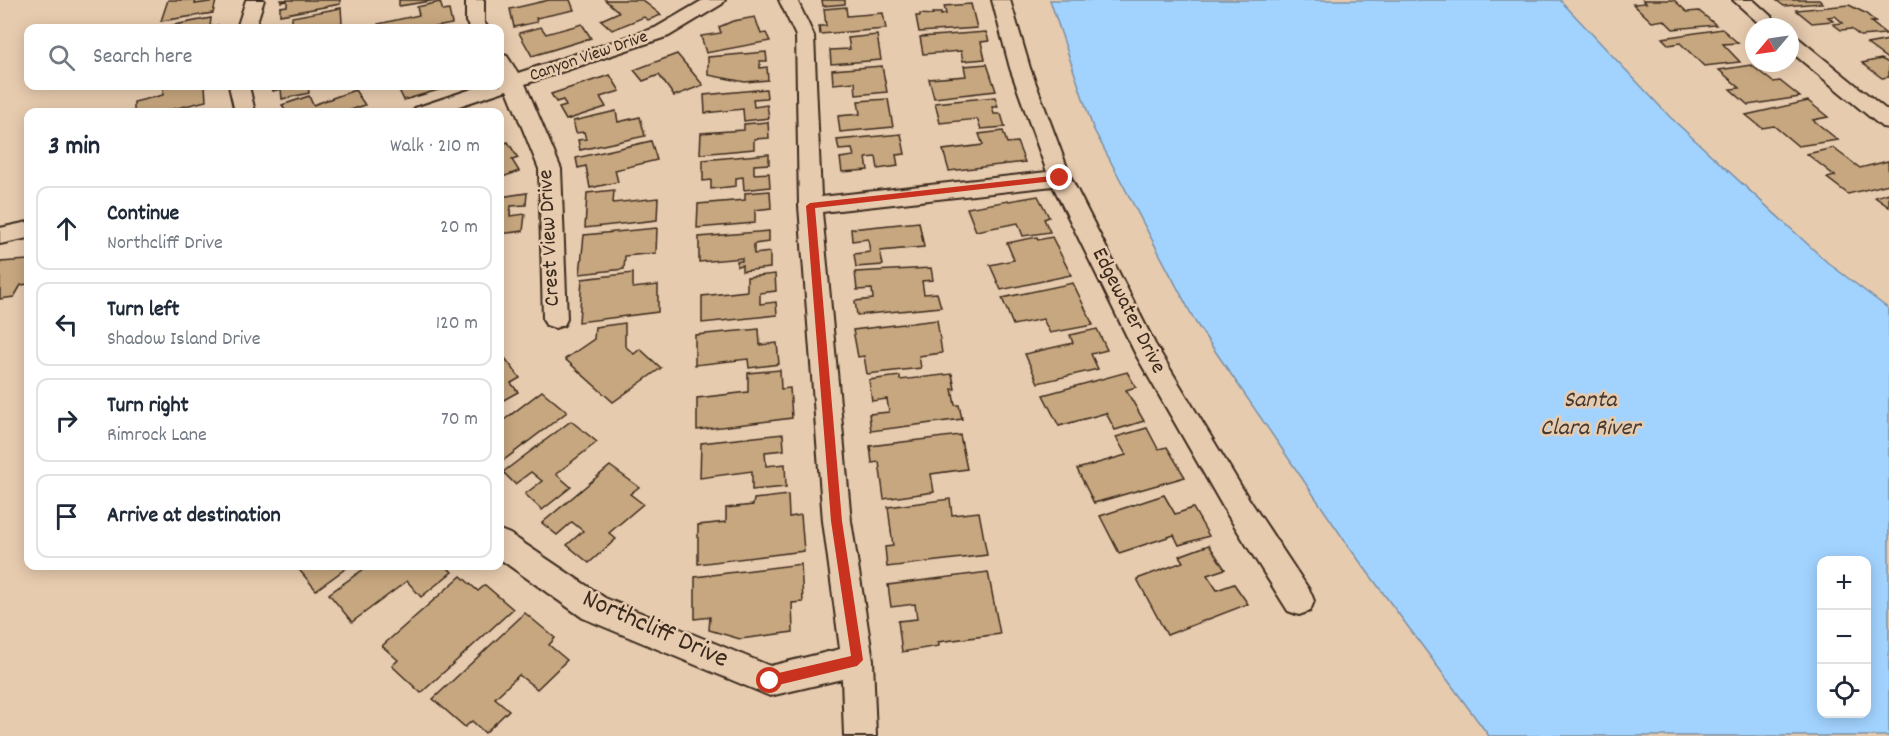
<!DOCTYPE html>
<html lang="en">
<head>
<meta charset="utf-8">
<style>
	body { margin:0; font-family:Dekko,sans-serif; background:#f2f2f3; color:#1f2937 }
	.controls { position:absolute; right:18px; bottom:18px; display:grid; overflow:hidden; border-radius:12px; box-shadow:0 3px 15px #0003 }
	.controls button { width:54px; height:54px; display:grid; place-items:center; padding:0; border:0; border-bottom:2px solid #e0e1e3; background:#fff; color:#1f2937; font:30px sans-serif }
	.compass { position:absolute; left:1745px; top:18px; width:54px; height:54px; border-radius:50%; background:#fff; box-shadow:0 3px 15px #0003; rotate:241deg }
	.stop { position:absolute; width:18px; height:18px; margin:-14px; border:4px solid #c8321e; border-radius:50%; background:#fff }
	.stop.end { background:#c8321e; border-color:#fff; box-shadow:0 2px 6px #0008 }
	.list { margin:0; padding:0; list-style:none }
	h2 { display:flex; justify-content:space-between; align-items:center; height:78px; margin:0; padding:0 24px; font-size:26px }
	h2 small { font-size:20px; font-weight:400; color:#747a83 }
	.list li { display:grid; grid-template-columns:39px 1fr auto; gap:18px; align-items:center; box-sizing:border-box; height:84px; margin:0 12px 12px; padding:0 12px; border:2px solid #e0e1e3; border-radius:12px }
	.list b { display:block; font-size:22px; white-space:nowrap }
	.list p { margin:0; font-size:20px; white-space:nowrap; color:#747a83 }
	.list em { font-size:20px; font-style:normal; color:#747a83 }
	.icon { flex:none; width:33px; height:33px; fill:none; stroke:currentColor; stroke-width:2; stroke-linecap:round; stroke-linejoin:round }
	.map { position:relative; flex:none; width:1889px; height:736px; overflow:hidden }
	.search { position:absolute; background:#fff; box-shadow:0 3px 15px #0003; left:24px; top:24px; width:480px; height:66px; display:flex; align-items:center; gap:15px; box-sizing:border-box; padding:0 21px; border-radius:12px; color:#747a83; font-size:22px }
	.panel { position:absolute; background:#fff; box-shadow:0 3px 15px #0003; left:24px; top:108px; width:480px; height:462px; border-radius:12px }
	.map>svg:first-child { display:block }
</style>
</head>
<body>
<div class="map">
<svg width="1889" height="736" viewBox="0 0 1889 736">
	<rect width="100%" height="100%" fill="#e7cbae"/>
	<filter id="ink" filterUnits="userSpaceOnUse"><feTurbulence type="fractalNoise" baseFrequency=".0167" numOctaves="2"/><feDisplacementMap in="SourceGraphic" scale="12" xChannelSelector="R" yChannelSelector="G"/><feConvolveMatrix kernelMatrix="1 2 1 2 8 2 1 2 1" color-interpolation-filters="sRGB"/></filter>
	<g filter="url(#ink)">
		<path fill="#a2d3ff" stroke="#798fa5" stroke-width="1.5" fill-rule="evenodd" d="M1050,0H1560L1670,117L1828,263L1889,309V736H1489L1349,547L1196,323L1093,128ZM1822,560H1866V714H1822Z"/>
		<g fill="#c7a77f" stroke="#3b2a1e" stroke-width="1.5">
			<path d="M168,0H196L195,4L216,1L213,13L161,21Z"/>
			<path d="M281,0H340V4L280,15V7L287,6V1L281,2Z"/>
			<path d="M399,0H437L399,6Z"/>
			<path d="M549,0H570L574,10L536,18L537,22L514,27L510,9Z"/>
			<path d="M605,0H642L661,15L648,20L644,17L612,30L601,20L619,12Z"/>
			<path d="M822,0H845V4L823,6Z"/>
			<path d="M1643,0H1674L1687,12L1699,11L1716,25L1673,29L1664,20L1652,22L1633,4L1646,3Z"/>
			<path d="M1776,0H1819L1822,3L1784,6Z"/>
			<path d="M440,2L443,11L449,10L452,24L430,28H379L378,24L419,15L417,7Z"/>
			<path d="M971,4L977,28L919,32L916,16H920V14L933,15L932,13H941V15L946,14L944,6Z"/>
			<path d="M1849,5L1865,13L1876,22H1871L1886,34L1860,36L1851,29L1841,30L1833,24L1843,23L1835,16L1828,17L1833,21L1812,23L1796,10Z"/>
			<path d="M846,7L847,16L883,13L886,29L820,34L819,26H826L824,9Z"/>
			<path d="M341,8L342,23L311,28H277L292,25V17Z"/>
			<path d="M755,17L761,34L766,33L770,41L706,53L701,36L721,33L719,27L733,21Z"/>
			<path d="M211,18L210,27L218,25L217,28H168L169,26Z"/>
			<path d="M582,24L591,38L532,56L519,33L541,27L546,34Z"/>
			<path d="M1722,29L1738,43L1723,44L1740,62L1704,66L1680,43L1669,45L1662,38Z"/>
			<path d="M986,32L989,41L981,42L985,59L963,61L961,51L923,54L920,37Z"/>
			<path d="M877,35L881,60L831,64L830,50L850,49L848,38Z"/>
			<path d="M1889,40V60L1867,44Z"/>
			<path d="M766,52L767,61H760V68L767,67L768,80L745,82L708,75V57Z"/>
			<path d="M677,54L703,85L674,96L659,75L643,81L634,70Z"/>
			<path d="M1881,59L1889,63V77L1882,78L1862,63Z"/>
			<path d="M987,64L996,91L934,98L929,79L966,76L964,66Z"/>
			<path d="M1751,65L1773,82L1780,81L1800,97L1748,105L1730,89L1740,88L1719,70Z"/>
			<path d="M882,66L887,92L856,95L855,82L833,84L832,70Z"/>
			<path d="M610,75L620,91L600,97L606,107L566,120L559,108L566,106L563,100L556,102L551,94Z"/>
			<path d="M163,86H205L206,101L161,112H134V102L163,95Z"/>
			<path d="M272,86H308L309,93L282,99L281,89L273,91Z"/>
			<path d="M397,86H452L404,100Z"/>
			<path d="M766,89L767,98L753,99L754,107L767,105L769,118L744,121L743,109L705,113L704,95Z"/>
			<path d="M355,90L365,105L345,112H286L282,105L309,96L313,105Z"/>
			<path d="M995,97L998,107H992L994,114H1001L1005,127L981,129L977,119L940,123L935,103Z"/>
			<path d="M888,99L893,127L840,132L838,116L860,114L858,101Z"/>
			<path d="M1808,101L1828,117L1813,120L1838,140L1798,146L1774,126L1762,128L1746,115Z"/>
			<path d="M616,111L618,122L640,117L645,136L580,150L578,140L586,139L584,132L576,133L573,121Z"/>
			<path d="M768,122L769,138L754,139V149L700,154L701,133L744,130V124Z"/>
			<path d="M1003,131L1007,143L1017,142L1025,162L949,171L943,150L983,145L979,134Z"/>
			<path d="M901,134L905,154L896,155L898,166L878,169L876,157L866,158L868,170L842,172L840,158L854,156L852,149L839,150L837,140Z"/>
			<path d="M651,141L657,160L615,170L618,182L590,188L586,166L578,168L576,158Z"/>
			<path d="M508,142L518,158L512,160L519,171L500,178V145Z"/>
			<path d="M1833,148L1860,168L1888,161L1889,184L1848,194L1827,178L1835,176L1807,154Z"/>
			<path d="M769,154V164L754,165V174L769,173L770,187L744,190L743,177L736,178V186L711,189V180L703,181V160Z"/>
			<path d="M614,190L613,203L658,198L657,220L585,228L587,193Z"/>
			<path d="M770,191L771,208L755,210V223L697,228L698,204L745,200V193Z"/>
			<path d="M527,193L526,205L511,206L510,216L525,214L523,231L500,234V197Z"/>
			<path d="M1889,193V207L1875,197Z"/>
			<path d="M1038,196L1049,217L1044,219L1050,232L1023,236L1018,223L976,231L967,208Z"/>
			<path d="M919,222L924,247L880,251L883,265L856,267L854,254L870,252L868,239L852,241L851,229Z"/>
			<path d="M657,228L656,253L625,256L624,269L580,274L584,235Z"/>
			<path d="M769,231V242L754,244V254L770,252V268L742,271V265L737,266V261H742V258L699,262V237Z"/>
			<path d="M1037,237L1038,240L1052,237L1071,275L1001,290L990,265L1014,260L1007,243Z"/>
			<path d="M28,260V284L21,285L14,297L0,299V262Z"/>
			<path d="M931,268L933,280L922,281L924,294L937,293L941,307L857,315L855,301L873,299L872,289L857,290L855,272Z"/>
			<path d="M633,273V288L658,285V312L579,322L582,279Z"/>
			<path d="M775,274L776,291L760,293V304L776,302L777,315L702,323V296L747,291V277Z"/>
			<path d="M1073,283L1093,325L1050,333L1043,319L1013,325L1002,298Z"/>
			<path d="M937,320L942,353L919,356L921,368L867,374L864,356L858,357L853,330Z"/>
			<path d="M625,323V346L634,354L640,349L661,368L613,402L565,359L594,339L595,327Z"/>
			<path d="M759,329L760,345L777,343L779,364L749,368L748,359L695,365V335Z"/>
			<path d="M1097,329L1107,350L1091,354L1098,369L1038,383L1025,354L1073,343L1070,335Z"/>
			<path d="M502,354L520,378L511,383L518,392L500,402V356Z"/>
			<path d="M780,370L781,389L790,388L792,418L697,430V398L748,392V373Z"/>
			<path d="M1127,372L1136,387L1126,390L1144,421L1115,430L1106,413L1059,426L1043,395Z"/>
			<path d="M952,374L955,389H952L955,405H959L962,419L871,431L869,414L889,412L887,399L872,401L869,380L900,376V380Z"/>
			<path d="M542,391L567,412L500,463V423Z"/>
			<path d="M571,421L597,442L556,474L571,487L542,510L525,494L542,481L531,472L515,484L503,472Z"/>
			<path d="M1147,428L1158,449L1167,447L1185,477L1094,503L1077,469L1126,455L1116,437Z"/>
			<path d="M783,434L784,450L765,452L766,466L785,464L786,487L752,490V471L700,478L701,443Z"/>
			<path d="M960,435L967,469L931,474L934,492L884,499L879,462L872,463L870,446Z"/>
			<path d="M610,466L639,487L630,494L643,504L609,533L616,539L589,563L567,545L583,531L572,522L557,535L542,523Z"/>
			<path d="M788,495L789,517L801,515L804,551L698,564V525L726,522V508L753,505L754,499Z"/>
			<path d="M1164,495L1175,514L1193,508L1209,536L1179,545L1174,535L1119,553L1100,516Z"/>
			<path d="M950,499L952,515L979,512L987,555L887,567L885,547L893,546L888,507Z"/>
			<path d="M1209,545L1225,569L1207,575L1217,590L1234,584L1248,604L1167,635L1137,579L1183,562L1179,556Z"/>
			<path d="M801,564L803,602L792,603L793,632L740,639L709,630L710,617L695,619V577Z"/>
			<path d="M296,566H349L316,590Z"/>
			<path d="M368,566H446L452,572L421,597L407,581L352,622L329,594Z"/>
			<path d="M988,572L1000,634L938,642L939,646L902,652L898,621L917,619L915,604L891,607L888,585Z"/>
			<path d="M461,576L478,591L485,585L513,609L421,693L392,666L398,660L382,646Z"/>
			<path d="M525,613L555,638L549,645L567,660L537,689L519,675L495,698L509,710L485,733L472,721L465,727L433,699Z"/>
		</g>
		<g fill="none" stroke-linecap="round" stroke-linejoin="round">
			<defs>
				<g id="street">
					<path d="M246,0H264L255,28H237Z"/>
					<path d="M466,0H484V22L488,28H470L466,22Z"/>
					<path d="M703,0H725L722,4L669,36L525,84L561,169L567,319L564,325L555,328L546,325L543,319L539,169L507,90L441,112H412L415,108L481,86H500L502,79L500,54L507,56L518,73L655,28Z"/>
					<path d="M779,0H797L814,36L821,197L1047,172L1010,68L992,0H1010L1030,68L1071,178L1155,344L1247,496L1310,591L1314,601L1310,611L1299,615L1288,611L1227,514L1136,355L1053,186L822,212L851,521L873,660L876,736H844L842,679L770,696L583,618L500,559V530L510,534L605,598L770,666L840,649L823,521L799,206L796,36Z"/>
					<path d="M1733,0H1753L1783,27H1763Z"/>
					<path d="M1790,35L1797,37L1889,112V128L1882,127L1790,51Z"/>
					<path d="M229,86H249L255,112H235Z"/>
					<path d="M28,222V238L0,244V228Z"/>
				</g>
			</defs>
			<use href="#street" stroke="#3b2a1e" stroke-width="4"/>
			<use href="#street" fill="#e7cbae" fill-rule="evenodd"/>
		</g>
	</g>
	<path fill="#c8321e" d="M1060,175L1064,178L1063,180L815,208L842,521L863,660L857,666L770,687L766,685L764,681L770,675L851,656L831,521L806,206L810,203Z"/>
	<g text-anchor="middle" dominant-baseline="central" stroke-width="5" stroke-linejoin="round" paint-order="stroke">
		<g font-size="18" fill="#3b2a1e" stroke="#e7cbae">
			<text transform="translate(589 57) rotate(-19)">Canyon View Drive</text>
		</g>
		<g font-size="22" fill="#3b2a1e" stroke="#e7cbae">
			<text transform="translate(550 238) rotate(-93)">Crest View Drive</text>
			<text transform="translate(1128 311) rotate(63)">Edgewater Drive</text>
		</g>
		<g font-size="24" font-style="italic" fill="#453b34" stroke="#e7cbae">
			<text x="1590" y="401">Santa<tspan x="1590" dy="28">Clara River</tspan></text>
		</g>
		<g font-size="27" fill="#3b2a1e" stroke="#e7cbae">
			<text transform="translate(655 630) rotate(24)">Northcliff Drive</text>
		</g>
	</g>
</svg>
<div class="controls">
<button>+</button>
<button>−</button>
<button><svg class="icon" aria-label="locate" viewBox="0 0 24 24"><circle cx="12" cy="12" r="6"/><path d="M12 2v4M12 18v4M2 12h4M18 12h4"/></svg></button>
</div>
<svg class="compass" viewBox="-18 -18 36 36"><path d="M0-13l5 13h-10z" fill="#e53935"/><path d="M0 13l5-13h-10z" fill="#747a83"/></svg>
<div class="stop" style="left:770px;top:681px"></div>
<div class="stop end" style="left:1060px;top:178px"></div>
<div class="search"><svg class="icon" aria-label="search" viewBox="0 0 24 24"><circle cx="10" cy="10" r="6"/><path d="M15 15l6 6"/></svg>Search here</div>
<section class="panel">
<h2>3 min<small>Walk · 210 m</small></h2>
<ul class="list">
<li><svg class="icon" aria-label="ahead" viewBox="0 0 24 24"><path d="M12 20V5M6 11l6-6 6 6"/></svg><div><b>Continue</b><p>Northcliff Drive</p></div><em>20 m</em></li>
<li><svg class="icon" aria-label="left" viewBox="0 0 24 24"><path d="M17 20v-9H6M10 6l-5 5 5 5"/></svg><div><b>Turn left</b><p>Shadow Island Drive</p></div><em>120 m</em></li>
<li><svg class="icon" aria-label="right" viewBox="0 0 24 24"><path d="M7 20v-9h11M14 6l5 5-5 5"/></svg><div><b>Turn right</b><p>Rimrock Lane</p></div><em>70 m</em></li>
<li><svg class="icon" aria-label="arrive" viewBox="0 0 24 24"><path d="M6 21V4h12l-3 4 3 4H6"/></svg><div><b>Arrive at destination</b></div></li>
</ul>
</section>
</div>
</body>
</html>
